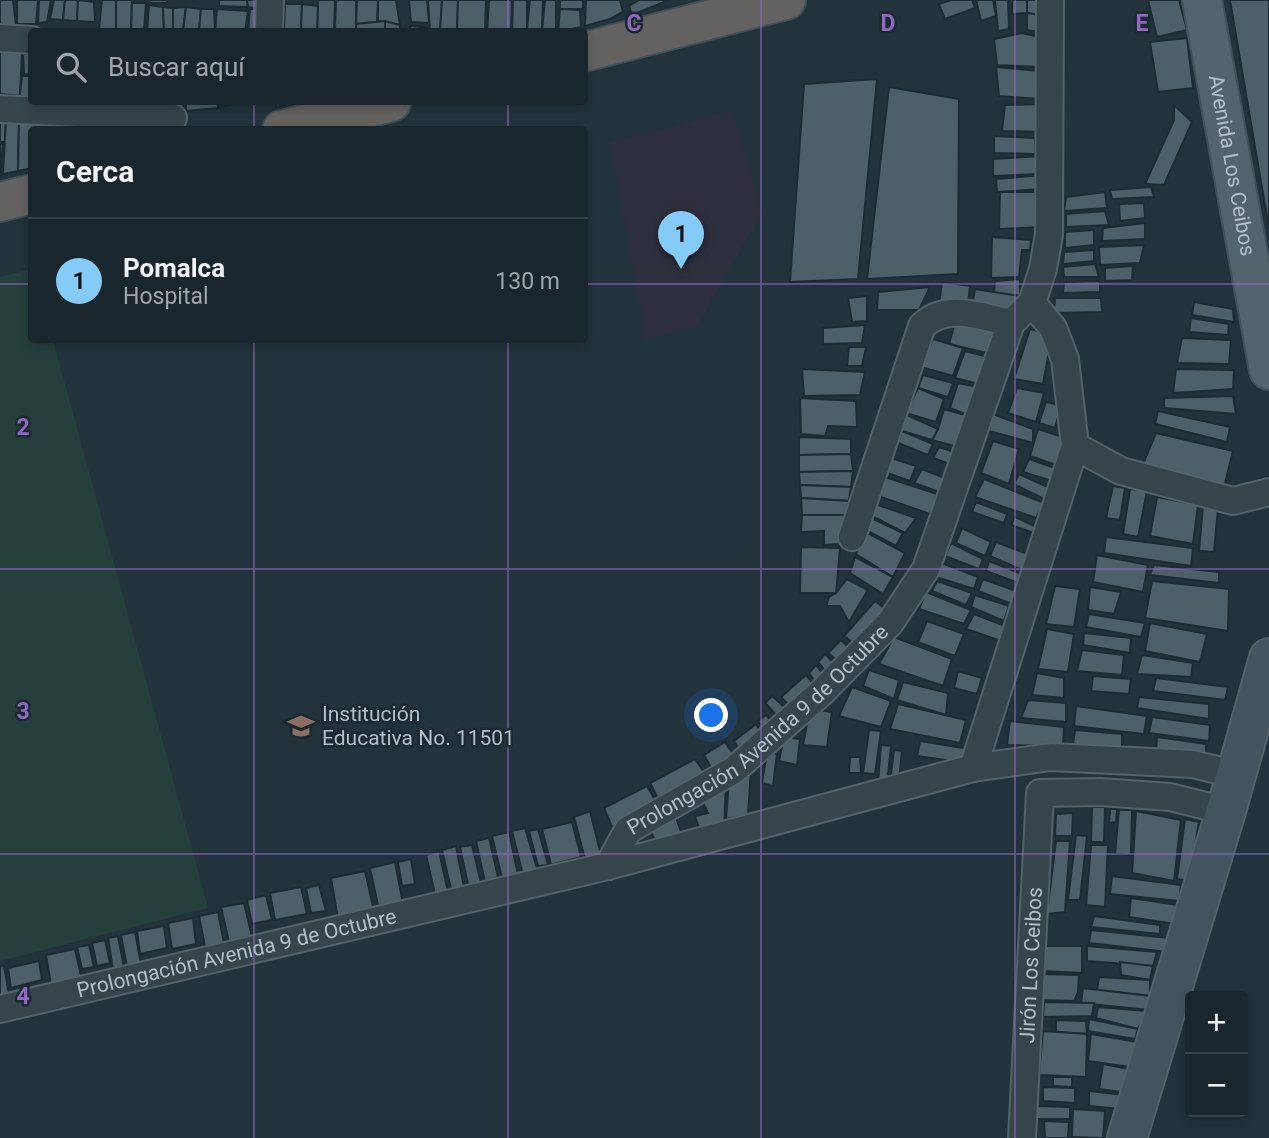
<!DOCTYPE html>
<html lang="es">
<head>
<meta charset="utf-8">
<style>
	body { margin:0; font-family:Roboto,sans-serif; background:#273239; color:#f1f3f6 }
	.controls { position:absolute; right:21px; bottom:21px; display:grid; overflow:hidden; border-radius:7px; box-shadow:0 4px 10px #0003 }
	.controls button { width:63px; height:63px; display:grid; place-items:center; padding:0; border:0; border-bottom:2px solid #384349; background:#1a262d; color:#f1f3f6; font:35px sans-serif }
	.you { position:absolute; left:712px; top:716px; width:24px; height:24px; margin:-18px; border:5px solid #fff; border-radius:50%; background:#1a73e8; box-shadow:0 0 0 10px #1a73e833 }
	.badge { display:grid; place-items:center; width:46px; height:46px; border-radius:50%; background:#85cbf9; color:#111; font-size:23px; font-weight:700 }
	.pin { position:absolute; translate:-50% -58px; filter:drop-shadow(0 2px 4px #0008) }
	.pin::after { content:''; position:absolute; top:37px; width:24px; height:21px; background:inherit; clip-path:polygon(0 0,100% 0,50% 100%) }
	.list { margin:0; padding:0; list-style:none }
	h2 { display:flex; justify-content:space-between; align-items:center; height:91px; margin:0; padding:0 28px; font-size:30px }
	h2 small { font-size:23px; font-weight:400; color:#9fa5aa }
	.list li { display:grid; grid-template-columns:46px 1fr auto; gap:21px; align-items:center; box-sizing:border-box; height:126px; padding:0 28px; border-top:2px solid #384349 }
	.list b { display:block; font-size:26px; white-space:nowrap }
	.list p { margin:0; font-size:23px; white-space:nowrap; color:#9fa5aa }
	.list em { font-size:23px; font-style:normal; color:#9fa5aa }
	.icon { flex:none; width:38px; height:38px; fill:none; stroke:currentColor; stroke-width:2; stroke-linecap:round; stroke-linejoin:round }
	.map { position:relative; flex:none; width:1269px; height:1138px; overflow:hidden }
	.search { position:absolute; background:#1a262d; box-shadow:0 4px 10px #0003; left:28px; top:28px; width:560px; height:77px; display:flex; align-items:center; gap:18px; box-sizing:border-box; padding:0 24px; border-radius:7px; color:#9fa5aa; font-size:26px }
	.panel { position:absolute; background:#1a262d; box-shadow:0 4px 10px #0003; left:28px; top:126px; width:560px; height:217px; border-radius:7px }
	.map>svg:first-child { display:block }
</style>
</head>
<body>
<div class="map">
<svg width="1269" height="1138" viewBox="0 0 1269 1138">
	<rect width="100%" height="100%" fill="#22333c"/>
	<path fill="#2e303d" d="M733,110L762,212L697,327L646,339L610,143Z"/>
	<path fill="#253f3c" d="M31,269L32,340H53L208,908L0,961V277Z"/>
	<g fill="#4d606a" stroke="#1d2b33" stroke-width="2">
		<path d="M0,0H13L16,25H0Z"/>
		<path d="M17,0H38L36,24H17Z"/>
		<path d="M39,0H51L47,22L38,23Z"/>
		<path d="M54,0H65L63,20L50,19Z"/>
		<path d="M65,0H78L77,21L63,20Z"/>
		<path d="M78,0L94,2L95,22L77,21Z"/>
		<path d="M102,0H116V31L99,29Z"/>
		<path d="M116,0H132L131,32H116Z"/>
		<rect x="150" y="0" width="17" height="3"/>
		<path d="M219,0H247L248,7L219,6Z"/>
		<path d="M247,0H264V9L248,7Z"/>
		<path d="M318,0H335L334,32H317Z"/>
		<path d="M336,0H356V32L335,30Z"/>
		<path d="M357,0H378L377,22L356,24Z"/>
		<path d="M378,0H396L400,25L378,21Z"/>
		<path d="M409,0H427L429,23L411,22Z"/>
		<path d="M428,0H442L440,32H430Z"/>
		<path d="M442,0H458L457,32H440Z"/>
		<path d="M458,0H486L485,32H457Z"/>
		<path d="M489,0H512L511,32H487Z"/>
		<path d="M513,0H527V29H542V32H512Z"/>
		<path d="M530,0H543L542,29H527Z"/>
		<path d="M545,0H556V32H542Z"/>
		<rect x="560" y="0" width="23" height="9"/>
		<path d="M586,0H620L623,12L610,19L585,26Z"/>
		<path d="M639,0H669L632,15L629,6Z"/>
		<path d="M951,0H972L975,8L945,19L939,4Z"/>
		<path d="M976,0H993L996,16L981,21Z"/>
		<path d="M995,0H1008L1009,29L998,31Z"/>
		<path d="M1012,0H1027V13L1012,14Z"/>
		<path d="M1027,0H1040V15L1027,13Z"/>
		<path d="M1148,0H1179L1187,30L1157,37Z"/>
		<path d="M1230,0H1269V229Z"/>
		<path d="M132,3H146L144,31H131Z"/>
		<path d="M285,4H302L301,32H284Z"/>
		<path d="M302,4L318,6L317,32H301Z"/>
		<path d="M149,5L163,7L164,32H147Z"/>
		<path d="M163,7L173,8V32H164Z"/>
		<path d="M186,7L183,29H173V8Z"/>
		<path d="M186,7L201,9L199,32H183Z"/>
		<path d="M201,9H214L215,32L199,31Z"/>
		<path d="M217,9L248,11L245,32H215Z"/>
		<path d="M250,9H265L264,31L248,32Z"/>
		<path d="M560,9L580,10L581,27L558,32Z"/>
		<path d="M1027,13L1040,15L1039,32L1027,30Z"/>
		<path d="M385,21L400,25V32H385Z"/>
		<path d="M385,21V32H356V24Z"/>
		<path d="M410,26L429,28V32H410Z"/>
		<path d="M1022,33L1043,38L1040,67L997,65L994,39Z"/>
		<path d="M1187,38L1193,88L1158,92L1150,42Z"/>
		<path d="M0,48L22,52L20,96L0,94Z"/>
		<path d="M23,54H32V75L24,74Z"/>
		<path d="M996,67L1039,71L1040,99L999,96Z"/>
		<path d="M22,76H32V99L19,102Z"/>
		<path d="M877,79L858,279L790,282L804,84Z"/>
		<path d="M889,87L959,99L958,274L867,279Z"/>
		<path d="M157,102H183V112H158Z"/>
		<path d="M186,102H217L218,108L186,111Z"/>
		<path d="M222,102H247L223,106Z"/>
		<path d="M276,102H297L276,107Z"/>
		<path d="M1046,104L1047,132L1002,131L1005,105Z"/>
		<path d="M1174,105L1192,122L1164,185L1145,184L1174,120Z"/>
		<path d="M0,114L6,116L5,142H0Z"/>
		<path d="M6,119H19L18,171L3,174Z"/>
		<path d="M19,119L49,120L48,130H32V168L18,171Z"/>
		<path d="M49,120L64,122V130H48Z"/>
		<path d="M64,122L102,123L101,130H64Z"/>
		<path d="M994,136L1035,138V154L994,153Z"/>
		<path d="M0,143L3,144L0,177Z"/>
		<path d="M1042,156L1038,174L993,176V159Z"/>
		<path d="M1043,175L1041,189L997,192L996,179Z"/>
		<path d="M1151,187L1154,197L1112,199L1110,190Z"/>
		<path d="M1000,192H1045L1044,227L999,229Z"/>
		<path d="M1105,192L1107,208L1064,211L1066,197Z"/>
		<path d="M1144,203L1145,218L1120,221L1119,204Z"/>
		<path d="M1105,211L1109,225L1066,227V214Z"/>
		<path d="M1145,223V239L1102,241L1103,228Z"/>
		<path d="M1094,230V245L1065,248V232Z"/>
		<path d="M992,237L1031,240L1030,250H1022L1019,277L991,278Z"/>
		<path d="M1144,245L1140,263L1100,265L1099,247Z"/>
		<path d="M1094,250V261L1063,264L1064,252Z"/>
		<path d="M1095,264L1099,277H1064L1063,267Z"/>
		<path d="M1133,266L1132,280L1105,281V268Z"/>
		<path d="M1020,279V296L994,293L995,281Z"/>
		<path d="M1100,281V292L1063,293L1064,282Z"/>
		<path d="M942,282L970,286L968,304H939Z"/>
		<path d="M930,287L919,310H877L878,292Z"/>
		<path d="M975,289L1020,296L1022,307L1001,312L972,305Z"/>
		<path d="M867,296V321L852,322L848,298Z"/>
		<path d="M1055,298H1101L1102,312L1054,313Z"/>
		<path d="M1194,302L1233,309L1234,322L1192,315Z"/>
		<path d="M1191,318L1229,324L1228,335L1189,332Z"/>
		<path d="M956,319L998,330L987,353L949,344Z"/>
		<path d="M865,325L862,343L823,344V328Z"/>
		<path d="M1030,329L1052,335L1043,384L1014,379Z"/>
		<path d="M1182,338L1231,340L1229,364L1177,363Z"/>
		<path d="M933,339L963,348L953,376L921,367Z"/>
		<path d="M849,347H866L862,366H847Z"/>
		<path d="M965,351L992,358L983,385L955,378Z"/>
		<path d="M802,369L865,372L860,395L804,396Z"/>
		<path d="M1176,369L1234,370L1233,389L1173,393Z"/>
		<path d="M923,375L953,383L948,397L918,388Z"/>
		<path d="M958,383L983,388L972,417L950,408Z"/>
		<path d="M918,388L944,399L936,422L906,413Z"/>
		<path d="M1017,388L1044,393L1036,422L1008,413Z"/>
		<path d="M1233,396L1236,414L1164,408V398Z"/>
		<path d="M800,398L856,401L857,427L828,426L825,436L801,434Z"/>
		<path d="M1046,402L1061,405L1055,428L1039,423Z"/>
		<path d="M944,409L972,417L961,448L932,440L938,429Z"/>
		<path d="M1158,411L1230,427L1227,442L1155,424Z"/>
		<path d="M993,414L1033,429V443L989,431Z"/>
		<path d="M907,415L938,429L932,440L899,430Z"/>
		<path d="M1038,429L1066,438L1059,466L1030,456Z"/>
		<path d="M902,431L933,444L928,455L898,443Z"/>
		<path d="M1156,433L1233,451L1224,487L1143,464Z"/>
		<path d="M799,437L851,439V454L799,455Z"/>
		<path d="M993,441L1019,449L1009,484L981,473Z"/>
		<path d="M939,447L963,455L958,467L933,458Z"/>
		<path d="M851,454L853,471L799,472V455Z"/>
		<path d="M888,457L916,466L910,481L884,472Z"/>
		<path d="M1029,459L1055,468L1052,481L1023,472Z"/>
		<path d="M922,469L947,479L942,493L914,483Z"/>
		<path d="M853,471L851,487L800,485L799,472Z"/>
		<path d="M1019,474L1050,488L1044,499L1014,484Z"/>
		<path d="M885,477L943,496L930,514L878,496Z"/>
		<path d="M984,479L1044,503L1036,518L975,497Z"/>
		<path d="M800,485L851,487L849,501L801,498Z"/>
		<path d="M1113,486L1125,488L1120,520L1106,518Z"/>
		<path d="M1130,489L1147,491L1138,537L1123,534Z"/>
		<path d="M1157,497L1198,505L1193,544L1150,536Z"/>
		<path d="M801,498L849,501L846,515H802Z"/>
		<path d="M976,502L1007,514L1004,523L972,512Z"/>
		<path d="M875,504L916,518L905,533L868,514Z"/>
		<path d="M1203,506L1218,508L1214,552L1199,551Z"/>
		<path d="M802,515H846L839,544L824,545V531L801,532Z"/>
		<path d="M867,516L903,533L896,546L862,528Z"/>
		<path d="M1015,517L1037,527L1034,533L1011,525Z"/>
		<path d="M962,528L991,542L985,556L956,543Z"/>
		<path d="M864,531L905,553L893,577L856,554Z"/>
		<path d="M1106,537L1193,548L1191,566L1104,553Z"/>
		<path d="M996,542L1033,556L1027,572L990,556Z"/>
		<path d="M951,543L983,559L979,569L945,556Z"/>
		<path d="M801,547L840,548L836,593H800Z"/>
		<path d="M1097,555L1148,565L1143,592L1093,582Z"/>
		<path d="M855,557L893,577L883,594L850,573Z"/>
		<path d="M989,561L1024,575L1021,584L986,571Z"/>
		<path d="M939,562L978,577L974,589L933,576Z"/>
		<path d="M1154,565L1219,572V583L1150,575Z"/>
		<path d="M847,579L868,590L849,622L840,606H826L829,597L836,593Z"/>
		<path d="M983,579L1016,591L1012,604L978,591Z"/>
		<path d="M937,581L972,593L966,605L932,591Z"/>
		<path d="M1152,581L1229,589L1228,631L1145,618Z"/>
		<path d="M1055,586L1080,589L1074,627L1046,624Z"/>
		<path d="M1090,587L1121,592L1114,614L1088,610Z"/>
		<path d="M926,592L971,610L964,624L919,609Z"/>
		<path d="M975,595L1009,606L1004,621L971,607Z"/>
		<path d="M875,601L889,612L861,649L844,636Z"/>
		<path d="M974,614L1005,626L1001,641L966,629Z"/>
		<path d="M1089,614L1145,623L1141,637L1086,627Z"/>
		<path d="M927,621L964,634L955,656L918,642Z"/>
		<path d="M1150,623L1207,634L1200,662L1145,651Z"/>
		<path d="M1047,629L1074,634L1068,672L1038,669Z"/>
		<path d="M1084,633L1131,638L1130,653L1083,645Z"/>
		<path d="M894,637L952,659L943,686L879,664Z"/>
		<path d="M841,640L852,651L842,664L828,653Z"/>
		<path d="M1082,650L1124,655L1122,675L1077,671Z"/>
		<path d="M825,654L839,668L830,676L818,662Z"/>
		<path d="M1142,655L1193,663L1191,677L1137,674Z"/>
		<path d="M816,665L827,678L819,687L809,673Z"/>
		<path d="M869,670L899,680L894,699L863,686Z"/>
		<path d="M958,671L982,678L977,694L954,688Z"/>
		<path d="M1037,673L1064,678V698L1032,695Z"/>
		<path d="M806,675L816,687L793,710L781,697Z"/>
		<path d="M1093,676L1131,679L1129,694L1091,691Z"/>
		<path d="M1156,678L1228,687L1225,700L1153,691Z"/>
		<path d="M903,682L948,693L946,715L897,700Z"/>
		<path d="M852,687L891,701L881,727L839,716Z"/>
		<path d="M772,696L791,713L782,721L765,703Z"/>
		<path d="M1139,697L1209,704V719L1137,708Z"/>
		<path d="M1028,700L1066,703V722L1021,718Z"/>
		<path d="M898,704L966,720L960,743L890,729Z"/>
		<path d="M1076,706L1147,716L1144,734L1074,726Z"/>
		<path d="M810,709L832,712L827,747L803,745Z"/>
		<path d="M766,715L775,727L768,735L758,721Z"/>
		<path d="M1152,717L1210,725L1209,741L1149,733Z"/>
		<path d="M1010,721L1064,727L1063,746L1007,745Z"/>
		<path d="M756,724L763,736L741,752L734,741Z"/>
		<path d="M869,730L881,731L875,774L863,773Z"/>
		<path d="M1075,730L1122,734V749L1073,745Z"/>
		<path d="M784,737L800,739L797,765L779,761Z"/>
		<path d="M1157,737L1206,744V756L1156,750Z"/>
		<path d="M920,741L969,749L967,763L917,756Z"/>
		<path d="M725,742L736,758L714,773L704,755Z"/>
		<path d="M881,745L891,746L887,784L878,783Z"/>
		<path d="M894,750L902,751L899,780L890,782Z"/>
		<path d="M767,752L777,754L773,786L762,783Z"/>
		<path d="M850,757H860L861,773H849Z"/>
		<path d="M695,759L706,775L660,802L650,783Z"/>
		<path d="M751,768L748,815L726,819L729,782Z"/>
		<path d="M726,782L724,828L701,835L695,816L708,813L701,798Z"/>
		<path d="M647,786L658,805L612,827L604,808Z"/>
		<path d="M1092,807H1105L1104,842H1091Z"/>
		<path d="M1110,809H1117L1116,822L1109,823Z"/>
		<path d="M1119,810H1132L1131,855L1115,854Z"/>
		<path d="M590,811L601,855L585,859L574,817Z"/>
		<path d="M1136,811L1181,820L1174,881L1132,873Z"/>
		<path d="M674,813L682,834L656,842L649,828Z"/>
		<path d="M1073,813L1072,836H1055L1056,814Z"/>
		<path d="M1185,819L1199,822L1189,881L1177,879Z"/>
		<path d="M572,822L581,857L551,865L542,829Z"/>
		<path d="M525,828L538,872L523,875L512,831Z"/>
		<path d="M538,829L548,865L538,866L529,831Z"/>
		<path d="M509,832L518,875L502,878L492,836Z"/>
		<path d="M1076,835L1087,836L1080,900H1068Z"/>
		<path d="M489,838L498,877L485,882L476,841Z"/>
		<path d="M1056,841H1070L1065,912L1047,914Z"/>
		<path d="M472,845L481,883L468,885L460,847Z"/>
		<path d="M1091,845H1108L1105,907L1086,905Z"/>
		<path d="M456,846L464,887L451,889L442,850Z"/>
		<path d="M439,851L448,892L435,894L426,855Z"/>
		<path d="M411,859L415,884L402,886L398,862Z"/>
		<path d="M395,862L403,904L379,910L370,868Z"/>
		<path d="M365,871L374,911L338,919L331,878Z"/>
		<path d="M1112,876L1181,885L1179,901L1110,894Z"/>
		<path d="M319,885L326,911L311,913L306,888Z"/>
		<path d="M301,887L307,914L275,920L270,893Z"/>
		<path d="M266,895L272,920L252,924L247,900Z"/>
		<path d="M1131,898L1178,905L1175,924L1129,917Z"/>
		<path d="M244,903L252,937L229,942L221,907Z"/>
		<path d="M218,912L224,943L205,947L199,916Z"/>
		<path d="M1094,916L1160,925V934L1091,927Z"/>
		<path d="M193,918L196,944L172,949L168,923Z"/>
		<path d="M164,926L167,948L140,954L137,931Z"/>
		<path d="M1091,930L1169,938L1168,952L1089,943Z"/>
		<path d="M135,932L141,964L127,967L121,935Z"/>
		<path d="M118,936L124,968L113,970L108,938Z"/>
		<path d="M105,940L110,963L97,966L92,943Z"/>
		<path d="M89,945L94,967L82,969L77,947Z"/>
		<path d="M1045,946H1082V973L1043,971Z"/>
		<path d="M1087,946L1157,952L1153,966L1087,961Z"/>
		<path d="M75,949L81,976L51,985L46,955Z"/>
		<path d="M39,961L42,980L11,988L8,968Z"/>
		<path d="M1120,962L1153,966L1150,980L1121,975Z"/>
		<path d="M4,966L9,994L0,997V967Z"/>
		<path d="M1043,974L1079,975L1078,992L1074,1001L1043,1000Z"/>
		<path d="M1099,977L1150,980V996L1097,990Z"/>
		<path d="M1083,988L1150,996L1149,1010L1081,1003Z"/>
		<path d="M1044,1002L1094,1003L1092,1016L1043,1017Z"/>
		<path d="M1098,1007L1147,1011L1138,1029L1096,1018Z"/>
		<path d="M1089,1019L1138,1029L1135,1039L1088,1031Z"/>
		<path d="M1056,1020L1086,1021L1087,1034L1056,1032Z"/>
		<path d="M1043,1031L1087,1034L1086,1077L1039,1075Z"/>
		<path d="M1091,1034L1137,1042L1130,1067L1088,1061Z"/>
		<path d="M1103,1064L1129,1069L1128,1093L1099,1089Z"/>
		<path d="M1053,1077H1072V1087L1053,1086Z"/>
		<path d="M1043,1087L1075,1088V1103L1043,1101Z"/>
		<path d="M1089,1091L1123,1095L1122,1109L1089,1106Z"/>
		<path d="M1035,1106L1070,1107V1119H1036Z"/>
		<path d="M1073,1109L1105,1111L1103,1138L1072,1137Z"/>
		<path d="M1044,1121L1069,1122L1068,1138H1045Z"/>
	</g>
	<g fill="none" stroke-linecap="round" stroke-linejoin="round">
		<defs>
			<g id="minor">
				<path d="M269,32L270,0"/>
				<path d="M0,38L32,40"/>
				<path d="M0,109L173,118"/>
				<path d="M1075,446L1121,471L1233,501L1269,492"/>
				<path d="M852,537L922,326C947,302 981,317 1011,323"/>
				<path d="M973,768L1075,446L1065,359L1053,328L1032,303"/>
				<path id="s1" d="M608,866L628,830L734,770L822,692L890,623L926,569L1011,323L1032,303L1043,269L1049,234L1050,0"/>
				<path id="s2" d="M0,1009L608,866L973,768L1051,757L1193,764L1237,775"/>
				<path id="s3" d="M1022,1138L1040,793L1100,792L1170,797L1226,811"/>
			</g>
			<path id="secondary" d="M1127,1138L1226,811L1269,658"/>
			<g id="primary">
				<path id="s4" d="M1202,0L1269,370"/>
			</g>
			<g id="trunk">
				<path d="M584,52L786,0"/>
				<path d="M282,130L391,102"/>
				<path d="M0,202L32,194"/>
			</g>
		</defs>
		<use href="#minor" stroke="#54626a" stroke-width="30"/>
		<use href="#secondary" stroke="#54626a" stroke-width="42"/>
		<use href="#primary" stroke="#425058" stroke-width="42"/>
		<use href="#trunk" stroke="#414f57" stroke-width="42"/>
		<use href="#minor" stroke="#36444c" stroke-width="26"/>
		<use href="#secondary" stroke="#44545f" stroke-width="38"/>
		<use href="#primary" stroke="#54646c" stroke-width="38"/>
		<use href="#trunk" stroke="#636260" stroke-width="38"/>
	</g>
	<path fill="none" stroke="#9167c3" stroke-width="2" stroke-opacity="0.55" d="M254,0V32M508,0V32M761,0V1138M1015,0V1138M254,102V130M508,102V130M0,284H32M584,284H1269M254,340V1138M508,340V1138M0,569H1269M0,854H1269"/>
	<defs>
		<symbol id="school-bare" viewBox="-9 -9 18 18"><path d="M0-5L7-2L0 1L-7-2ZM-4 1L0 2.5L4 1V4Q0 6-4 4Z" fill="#8d6e63" stroke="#1b2931" stroke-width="2.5" paint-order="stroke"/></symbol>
	</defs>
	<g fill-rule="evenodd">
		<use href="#school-bare" x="282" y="707" width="38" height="38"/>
	</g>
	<g text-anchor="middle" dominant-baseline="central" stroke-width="5" stroke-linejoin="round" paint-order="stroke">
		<g font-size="21" fill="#b2bfc8" stroke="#1b2931">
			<text stroke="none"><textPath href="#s4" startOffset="168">Avenida Los Ceibos</textPath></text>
			<text stroke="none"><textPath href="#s1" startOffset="206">Prolongación Avenida 9 de Octubre</textPath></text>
			<text stroke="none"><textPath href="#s2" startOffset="243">Prolongación Avenida 9 de Octubre</textPath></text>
			<text stroke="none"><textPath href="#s3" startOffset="173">Jirón Los Ceibos</textPath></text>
		</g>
		<g font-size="21" fill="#b2bfc8" stroke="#1b2931" text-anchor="start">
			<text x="322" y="714">Institución<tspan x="322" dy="24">Educativa No. 11501</tspan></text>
		</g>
	</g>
	<g font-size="23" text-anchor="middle" font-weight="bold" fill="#9167c3" stroke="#1b2931" stroke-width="5" stroke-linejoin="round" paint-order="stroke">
		<text x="634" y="31">C</text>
		<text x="888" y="31">D</text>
		<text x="1142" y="31">E</text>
		<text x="23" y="435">2</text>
		<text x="23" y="719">3</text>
		<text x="23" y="1004">4</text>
	</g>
</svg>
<div class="controls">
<button>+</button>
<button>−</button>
</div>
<div class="you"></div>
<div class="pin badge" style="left:681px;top:269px">1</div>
<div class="search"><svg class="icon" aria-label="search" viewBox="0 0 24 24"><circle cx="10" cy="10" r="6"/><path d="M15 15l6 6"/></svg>Buscar aquí</div>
<section class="panel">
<h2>Cerca<small></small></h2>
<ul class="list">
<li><span class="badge">1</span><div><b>Pomalca</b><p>Hospital</p></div><em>130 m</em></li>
</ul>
</section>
</div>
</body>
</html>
